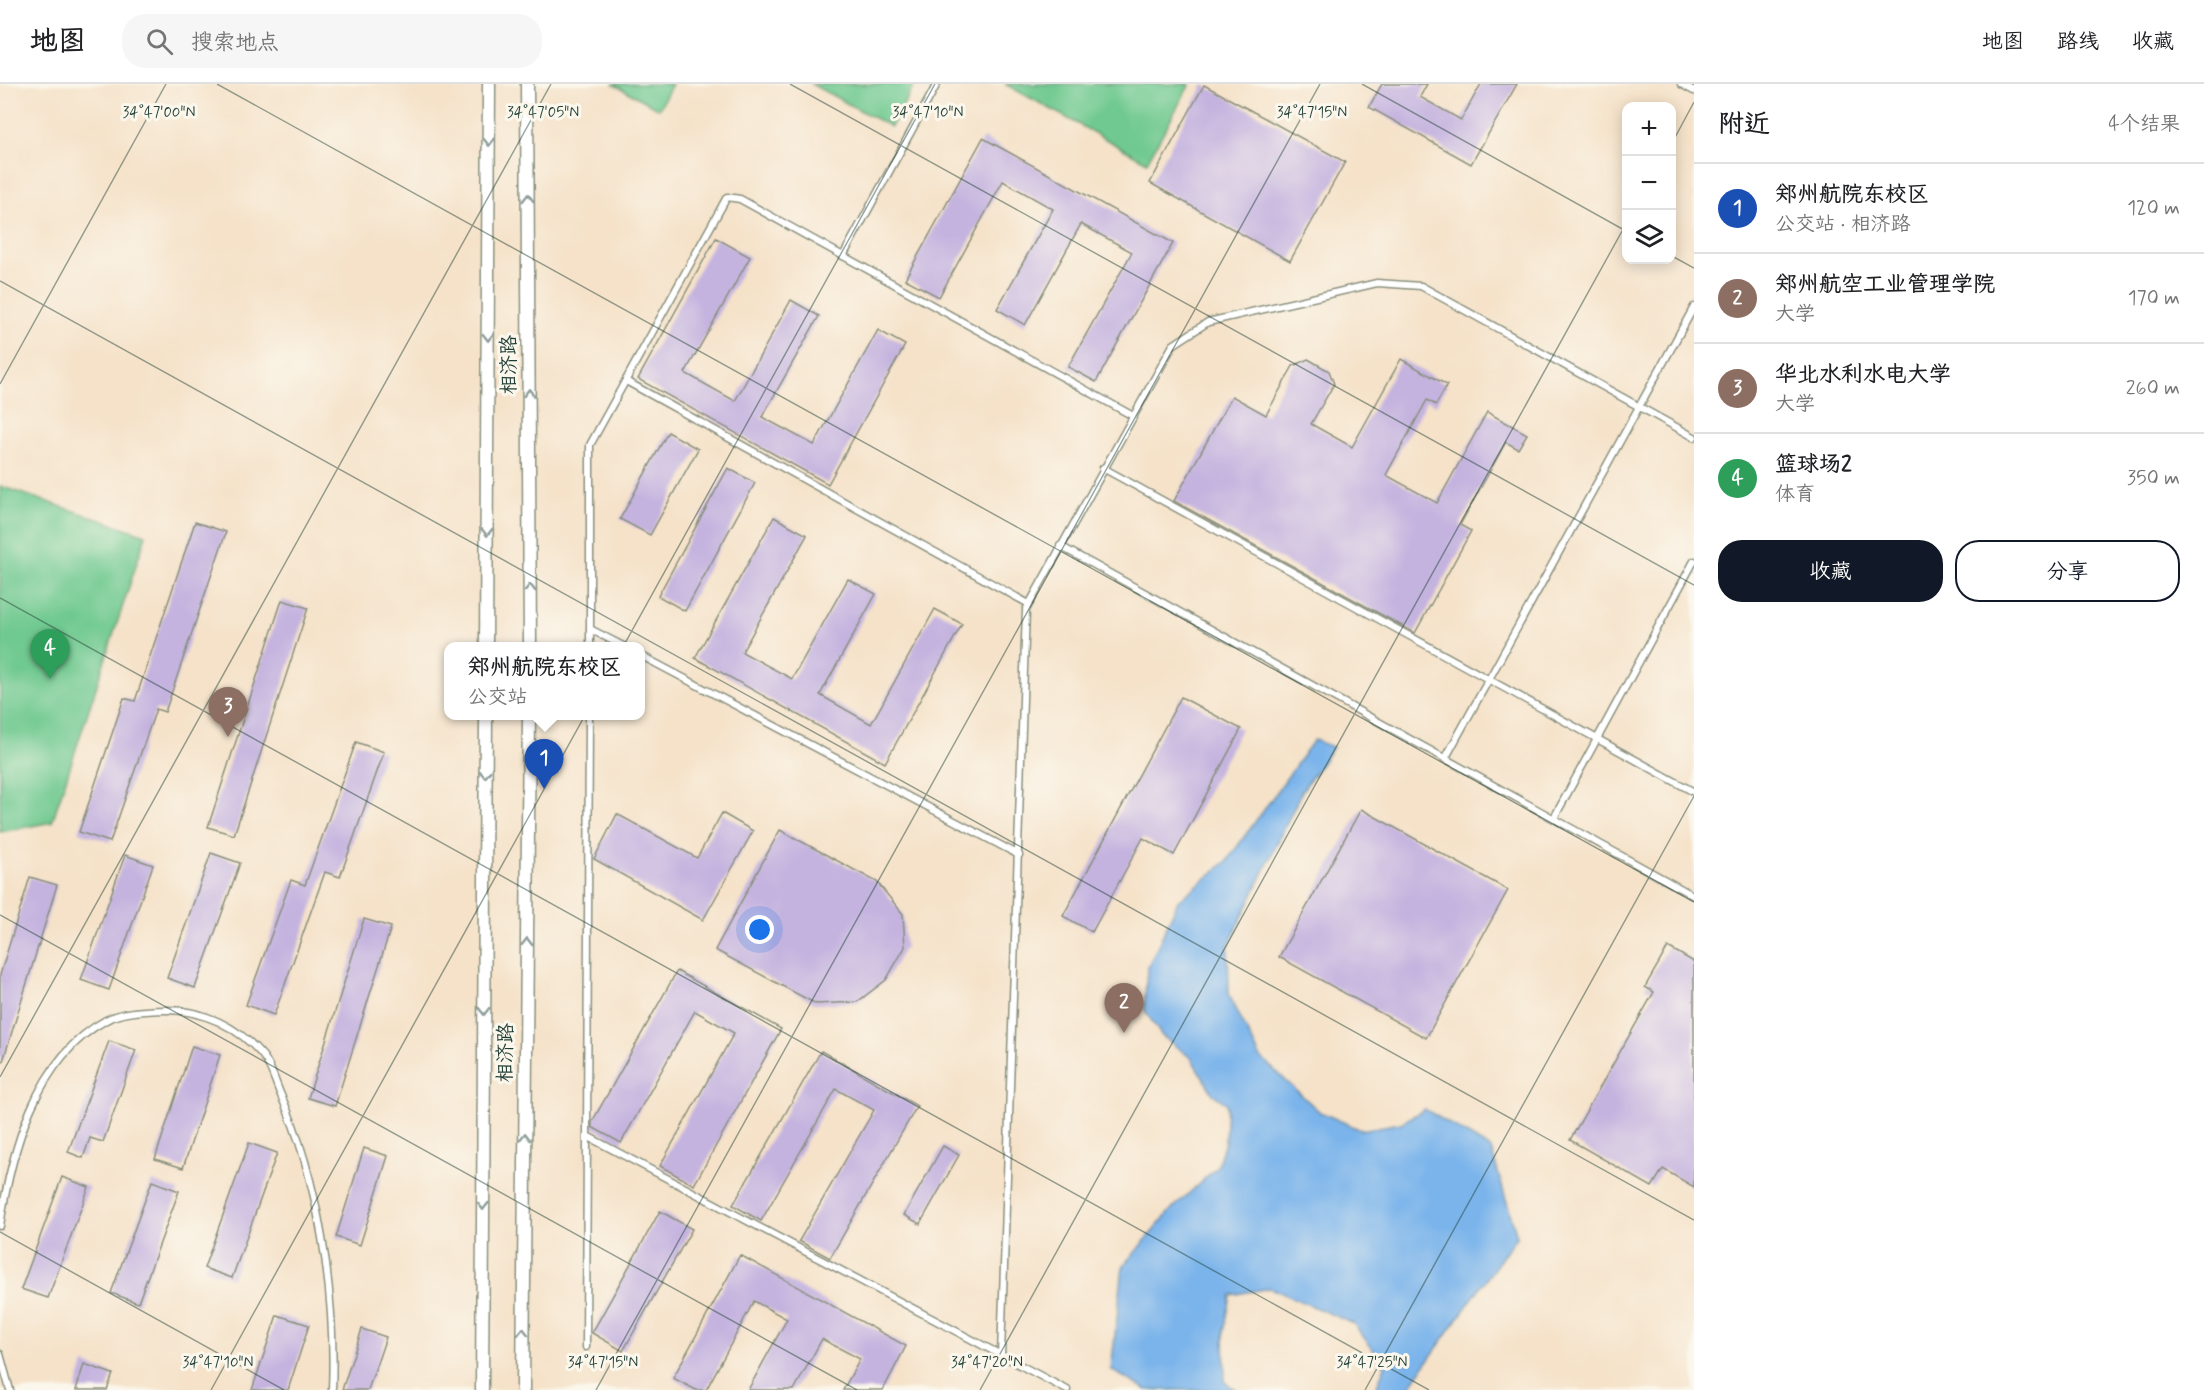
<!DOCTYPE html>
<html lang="zh">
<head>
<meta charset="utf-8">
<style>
	body { margin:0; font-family:Mynerve,"LXGW WenKai TC",sans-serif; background:#f6f6f6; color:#202124 }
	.controls { position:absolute; right:18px; top:18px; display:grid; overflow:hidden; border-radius:12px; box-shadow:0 3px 15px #0003 }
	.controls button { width:54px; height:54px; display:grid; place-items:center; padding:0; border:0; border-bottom:2px solid #e0e0e0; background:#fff; color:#202124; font:30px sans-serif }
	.you { position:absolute; left:760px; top:846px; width:21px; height:21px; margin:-15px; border:4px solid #fff; border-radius:50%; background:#1a73e8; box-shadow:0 0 0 9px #1a73e833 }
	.badge { display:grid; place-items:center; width:39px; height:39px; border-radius:50%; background:#111827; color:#fff; font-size:20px; font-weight:700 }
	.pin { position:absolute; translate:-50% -50px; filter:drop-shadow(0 2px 3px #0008) }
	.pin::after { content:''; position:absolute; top:32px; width:21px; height:18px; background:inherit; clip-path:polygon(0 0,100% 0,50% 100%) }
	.popup { position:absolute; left:444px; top:558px; width:201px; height:78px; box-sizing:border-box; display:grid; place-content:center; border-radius:12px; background:#fff; filter:drop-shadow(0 2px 4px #0005); font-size:20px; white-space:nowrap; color:#757577 }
	.popup b { font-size:22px; color:#202124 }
	.popup::after { content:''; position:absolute; left:50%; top:100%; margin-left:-12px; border:12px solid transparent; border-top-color:#fff }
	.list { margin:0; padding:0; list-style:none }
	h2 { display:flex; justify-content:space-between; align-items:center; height:78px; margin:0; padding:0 24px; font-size:26px }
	h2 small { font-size:20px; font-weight:400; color:#757577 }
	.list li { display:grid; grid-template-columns:39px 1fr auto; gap:18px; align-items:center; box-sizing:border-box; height:90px; padding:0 24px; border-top:2px solid #e0e0e0 }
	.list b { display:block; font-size:22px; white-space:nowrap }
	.list p { margin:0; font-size:20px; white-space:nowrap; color:#757577 }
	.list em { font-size:20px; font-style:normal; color:#757577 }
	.actions { display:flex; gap:12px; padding:18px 24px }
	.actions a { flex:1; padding:14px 0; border:2px solid #111827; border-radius:24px; text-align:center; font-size:21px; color:#111827 }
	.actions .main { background:#111827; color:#fff }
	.icon { flex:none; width:33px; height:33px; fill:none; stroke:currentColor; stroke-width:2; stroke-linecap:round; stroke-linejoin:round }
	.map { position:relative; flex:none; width:1694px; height:1306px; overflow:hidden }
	header { display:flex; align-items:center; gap:36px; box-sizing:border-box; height:84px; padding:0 30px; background:#fff; border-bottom:2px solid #e0e0e0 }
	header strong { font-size:28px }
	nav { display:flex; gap:33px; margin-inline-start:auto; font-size:21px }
	.search { width:420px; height:54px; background:#f6f6f6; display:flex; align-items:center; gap:15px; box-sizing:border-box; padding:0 21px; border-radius:24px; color:#757577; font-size:22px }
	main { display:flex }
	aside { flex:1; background:#fff }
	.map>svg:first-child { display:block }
</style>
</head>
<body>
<header>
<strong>地图</strong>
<div class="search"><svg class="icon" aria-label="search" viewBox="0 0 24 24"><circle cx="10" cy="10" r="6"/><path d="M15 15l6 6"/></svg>搜索地点</div>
<nav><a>地图</a><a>路线</a><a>收藏</a></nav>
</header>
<main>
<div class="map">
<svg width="1694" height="1306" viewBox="0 0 1694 1306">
	<rect width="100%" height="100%" fill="#fbf7ec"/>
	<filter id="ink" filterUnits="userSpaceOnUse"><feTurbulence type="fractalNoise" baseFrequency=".0167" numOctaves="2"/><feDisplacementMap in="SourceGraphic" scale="12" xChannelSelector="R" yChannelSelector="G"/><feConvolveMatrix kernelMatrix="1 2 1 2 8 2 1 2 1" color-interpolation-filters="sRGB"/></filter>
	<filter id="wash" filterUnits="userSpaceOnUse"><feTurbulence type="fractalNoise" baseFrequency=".008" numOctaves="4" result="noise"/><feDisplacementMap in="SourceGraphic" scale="24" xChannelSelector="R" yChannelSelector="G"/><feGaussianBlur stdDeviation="1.35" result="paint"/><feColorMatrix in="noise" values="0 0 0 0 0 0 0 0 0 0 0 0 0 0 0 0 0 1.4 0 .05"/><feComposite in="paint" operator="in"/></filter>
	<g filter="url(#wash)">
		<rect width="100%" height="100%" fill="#f5e2c9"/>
		<g fill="#70c990" stroke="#488362" stroke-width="1.5">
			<path d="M613,0H672L659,25Z"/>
			<path d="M811,0H915L891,43Z"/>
			<path d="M1005,0H1190L1147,78Z"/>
			<path d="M0,402L146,451L52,738L0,748Z"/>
		</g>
		<path fill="#7ab4eb" stroke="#4c7890" stroke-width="1.5" d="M1314,656L1333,663L1302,707L1228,863L1229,911L1260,973L1320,1028L1361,1046L1401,1039L1425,1025L1491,1065L1517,1152L1407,1306H1375L1385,1282L1354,1240L1270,1204L1231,1211L1224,1248L1225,1298L1236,1306H1147L1111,1286L1123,1183L1170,1127L1217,1083L1225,1058L1227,1020L1213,1010L1191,974L1161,951L1144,925L1147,886L1178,817L1227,777Z"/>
		<g id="blocks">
			<g fill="#c4b3df">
				<path d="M1382,0H1427L1420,13L1461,36L1481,0H1517L1471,80L1369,23Z"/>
				<path d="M1204,1L1345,78L1290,177L1150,99Z"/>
				<path d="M983,54L1173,159L1096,298L1068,283L1132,168L1081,140L1025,241L997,225L1053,125L1003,97L939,213L905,195Z"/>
				<path d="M716,154L750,173L685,289L735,317L791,216L819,232L762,333L814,361L878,246L905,261L828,400L638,295Z"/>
				<path d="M1308,275L1329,287L1334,300L1311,340L1352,363L1401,275L1447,301L1436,321L1427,316L1386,391L1437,419L1487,328L1527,350L1518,365L1506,358L1460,441L1471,447L1415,549L1174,417L1232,312L1266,331L1293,282Z"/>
				<path d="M668,348L698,365L650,451L620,435Z"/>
				<path d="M728,384L755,399L685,527L658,512Z"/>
				<path d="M774,433L807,451L742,568L792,595L848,495L876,510L820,611L871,640L935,525L962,540L885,679L695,574Z"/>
				<path d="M195,438L226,448L165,628L156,625L110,758L79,748L124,614L135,617Z"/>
				<path d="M282,516L308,524L234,751L208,743Z"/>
				<path d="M1181,613L1241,645L1174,771L1143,754L1092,848L1063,832Z"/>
				<path d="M356,658L384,668L340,793L325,788L274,931L246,921L291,796L305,801Z"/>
				<path d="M1361,725L1508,806L1426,954L1279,873Z"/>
				<path d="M722,729L753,747L703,836L594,775L617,730L697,774Z"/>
				<path d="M780,746L877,798L903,830L905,863L886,896L857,918L816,920L715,866Z"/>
				<path d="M211,769L240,779L195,904L167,894Z"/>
				<path d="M125,771L153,781L109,906L81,896Z"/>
				<path d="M30,793L57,801L3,977L0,976V891Z"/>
				<path d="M364,835L391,843L335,1022L308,1014Z"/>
				<path d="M1668,863L1694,878V1103L1663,1085L1652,1103L1570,1056L1654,908L1645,903Z"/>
				<path d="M677,887L781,945L694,1101L660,1082L734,949L695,927L621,1059L592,1043V1038Z"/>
				<path d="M109,957L136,966L103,1058L90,1054L83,1074L68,1068Z"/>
				<path d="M192,962L220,971L183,1084L155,1075Z"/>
				<path d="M821,967L917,1022L830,1174L799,1157L874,1026L836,1005L761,1137L733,1121Z"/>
				<path d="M249,1059L277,1069L232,1194L204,1184Z"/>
				<path d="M943,1062L959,1071L920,1140L904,1131Z"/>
				<path d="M364,1064L388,1072L360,1161L336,1153Z"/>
				<path d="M62,1093L89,1103L48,1214L21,1205Z"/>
				<path d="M152,1097L179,1107L138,1219L111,1209Z"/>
				<path d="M660,1127L692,1145L623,1267L592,1249Z"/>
				<path d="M740,1171L906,1262L883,1306H843L860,1275L822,1255L794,1306H748L787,1235L754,1217L706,1306H696L673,1294Z"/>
				<path d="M277,1231L309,1241L288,1306H252Z"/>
				<path d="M362,1245L386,1253L368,1306H342Z"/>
				<path d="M84,1280L113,1290L107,1306H76Z"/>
			</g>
		</g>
	</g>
	<g filter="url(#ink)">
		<use href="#blocks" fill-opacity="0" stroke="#8a907e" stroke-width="1.5"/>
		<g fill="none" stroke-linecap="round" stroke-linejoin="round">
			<defs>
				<g id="lane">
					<path d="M1681,0L1694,7"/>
					<path d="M843,172L937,0"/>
					<path d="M626,297L1029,520"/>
					<path d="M1103,384L1694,708"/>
					<path d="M1060,462L1694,812"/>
					<path d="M590,545L623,562"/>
					<path d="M590,562V361L727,113L740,115L1133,332"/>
					<path d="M640,571L1019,771"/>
					<path d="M1445,675L1694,223"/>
					<path d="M1554,734L1694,477"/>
					<path d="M587,1052L1001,1271"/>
					<path d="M0,1142C11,1068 35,975 106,936C122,927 146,927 164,926C202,925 239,943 263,972C271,982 275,997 280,1009C319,1095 336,1212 332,1306"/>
					<path d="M586,1263L589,632"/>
					<path d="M0,1270L10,1306"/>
					<path d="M1067,1306L1001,1271L1026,526L1173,261L1208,238L1377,199L1421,202L1694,353"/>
				</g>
				<g id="street">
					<path d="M527,0L530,562"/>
					<path d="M486,562L489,0"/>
					<path d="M482,1306L486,632"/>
					<path d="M523,1306L529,632"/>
				</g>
			</defs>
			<use href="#lane" stroke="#8a907e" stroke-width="9"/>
			<use href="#street" stroke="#8a907e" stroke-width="15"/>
			<use href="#lane" stroke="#fff" stroke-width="6"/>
			<use href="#street" stroke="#fff" stroke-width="12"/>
		</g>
		<defs><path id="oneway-chevron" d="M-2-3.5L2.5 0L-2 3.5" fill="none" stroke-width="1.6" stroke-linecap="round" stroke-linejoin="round" transform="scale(1.5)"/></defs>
		<g stroke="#8f9e9a">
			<use href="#oneway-chevron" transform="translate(489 58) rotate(90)"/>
			<use href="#oneway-chevron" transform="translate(528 114) rotate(-90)"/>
			<use href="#oneway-chevron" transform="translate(488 253) rotate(90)"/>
			<use href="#oneway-chevron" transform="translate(529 309) rotate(-90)"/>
			<use href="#oneway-chevron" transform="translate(487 448) rotate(90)"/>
			<use href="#oneway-chevron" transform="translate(530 504) rotate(-90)"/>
			<use href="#oneway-chevron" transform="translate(485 690) rotate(90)"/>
			<use href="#oneway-chevron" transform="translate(527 858) rotate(-89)"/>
			<use href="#oneway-chevron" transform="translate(484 927) rotate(90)"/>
			<use href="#oneway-chevron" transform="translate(525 1053) rotate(-89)"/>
			<use href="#oneway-chevron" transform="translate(483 1122) rotate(90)"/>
			<use href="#oneway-chevron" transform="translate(523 1248) rotate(-89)"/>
		</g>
	</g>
	<path fill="none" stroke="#1f3d34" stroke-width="1.5" stroke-opacity="0.45" d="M217,0L1694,818M790,0L1694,501M1362,0L1626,147M1672,59L1694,18M1672,172L1694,184M0,197L1694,1136M0,300L166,0M0,514L1429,1306M0,831L857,1306M0,993L551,0M0,1148L284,1306M211,1306L935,0M596,1306L1320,0M980,1306L1626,140M1365,1306L1694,712"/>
	<g text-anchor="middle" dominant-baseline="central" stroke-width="6" stroke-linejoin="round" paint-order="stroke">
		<g font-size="20" fill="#1f3d34" stroke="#fbf7ec">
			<text transform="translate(509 281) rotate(-90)">相济路</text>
			<text transform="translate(506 969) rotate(-89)">相济路</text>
		</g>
	</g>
	<g font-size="15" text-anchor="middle" fill="#1f3d34" stroke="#fbf7ec" stroke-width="6" stroke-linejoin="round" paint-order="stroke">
		<text x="159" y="33">34°47'00"N</text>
		<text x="543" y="33">34°47'05"N</text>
		<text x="928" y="33">34°47'10"N</text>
		<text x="1312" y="33">34°47'15"N</text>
		<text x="218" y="1283">34°47'10"N</text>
		<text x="603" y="1283">34°47'15"N</text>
		<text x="987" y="1283">34°47'20"N</text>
		<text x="1372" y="1283">34°47'25"N</text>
	</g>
</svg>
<div class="controls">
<button>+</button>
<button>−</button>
<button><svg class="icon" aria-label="layers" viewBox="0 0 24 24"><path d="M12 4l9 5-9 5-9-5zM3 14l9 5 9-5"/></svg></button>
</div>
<div class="you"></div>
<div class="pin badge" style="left:544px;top:705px;background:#1a4fb4">1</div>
<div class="popup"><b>郑州航院东校区</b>公交站</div>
<div class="pin badge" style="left:1124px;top:949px;background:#8d6e63">2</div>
<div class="pin badge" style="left:228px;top:653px;background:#8d6e63">3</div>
<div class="pin badge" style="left:50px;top:595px;background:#2e9e5b">4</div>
</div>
<aside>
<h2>附近<small>4个结果</small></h2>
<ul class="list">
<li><span class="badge" style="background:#1a4fb4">1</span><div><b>郑州航院东校区</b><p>公交站 · 相济路</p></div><em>120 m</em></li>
<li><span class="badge" style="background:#8d6e63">2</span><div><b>郑州航空工业管理学院</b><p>大学</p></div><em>170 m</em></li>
<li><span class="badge" style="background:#8d6e63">3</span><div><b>华北水利水电大学</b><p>大学</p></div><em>260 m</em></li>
<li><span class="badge" style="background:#2e9e5b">4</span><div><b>篮球场2</b><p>体育</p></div><em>350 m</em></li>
</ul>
<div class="actions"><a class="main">收藏</a><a>分享</a></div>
</aside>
</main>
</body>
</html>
